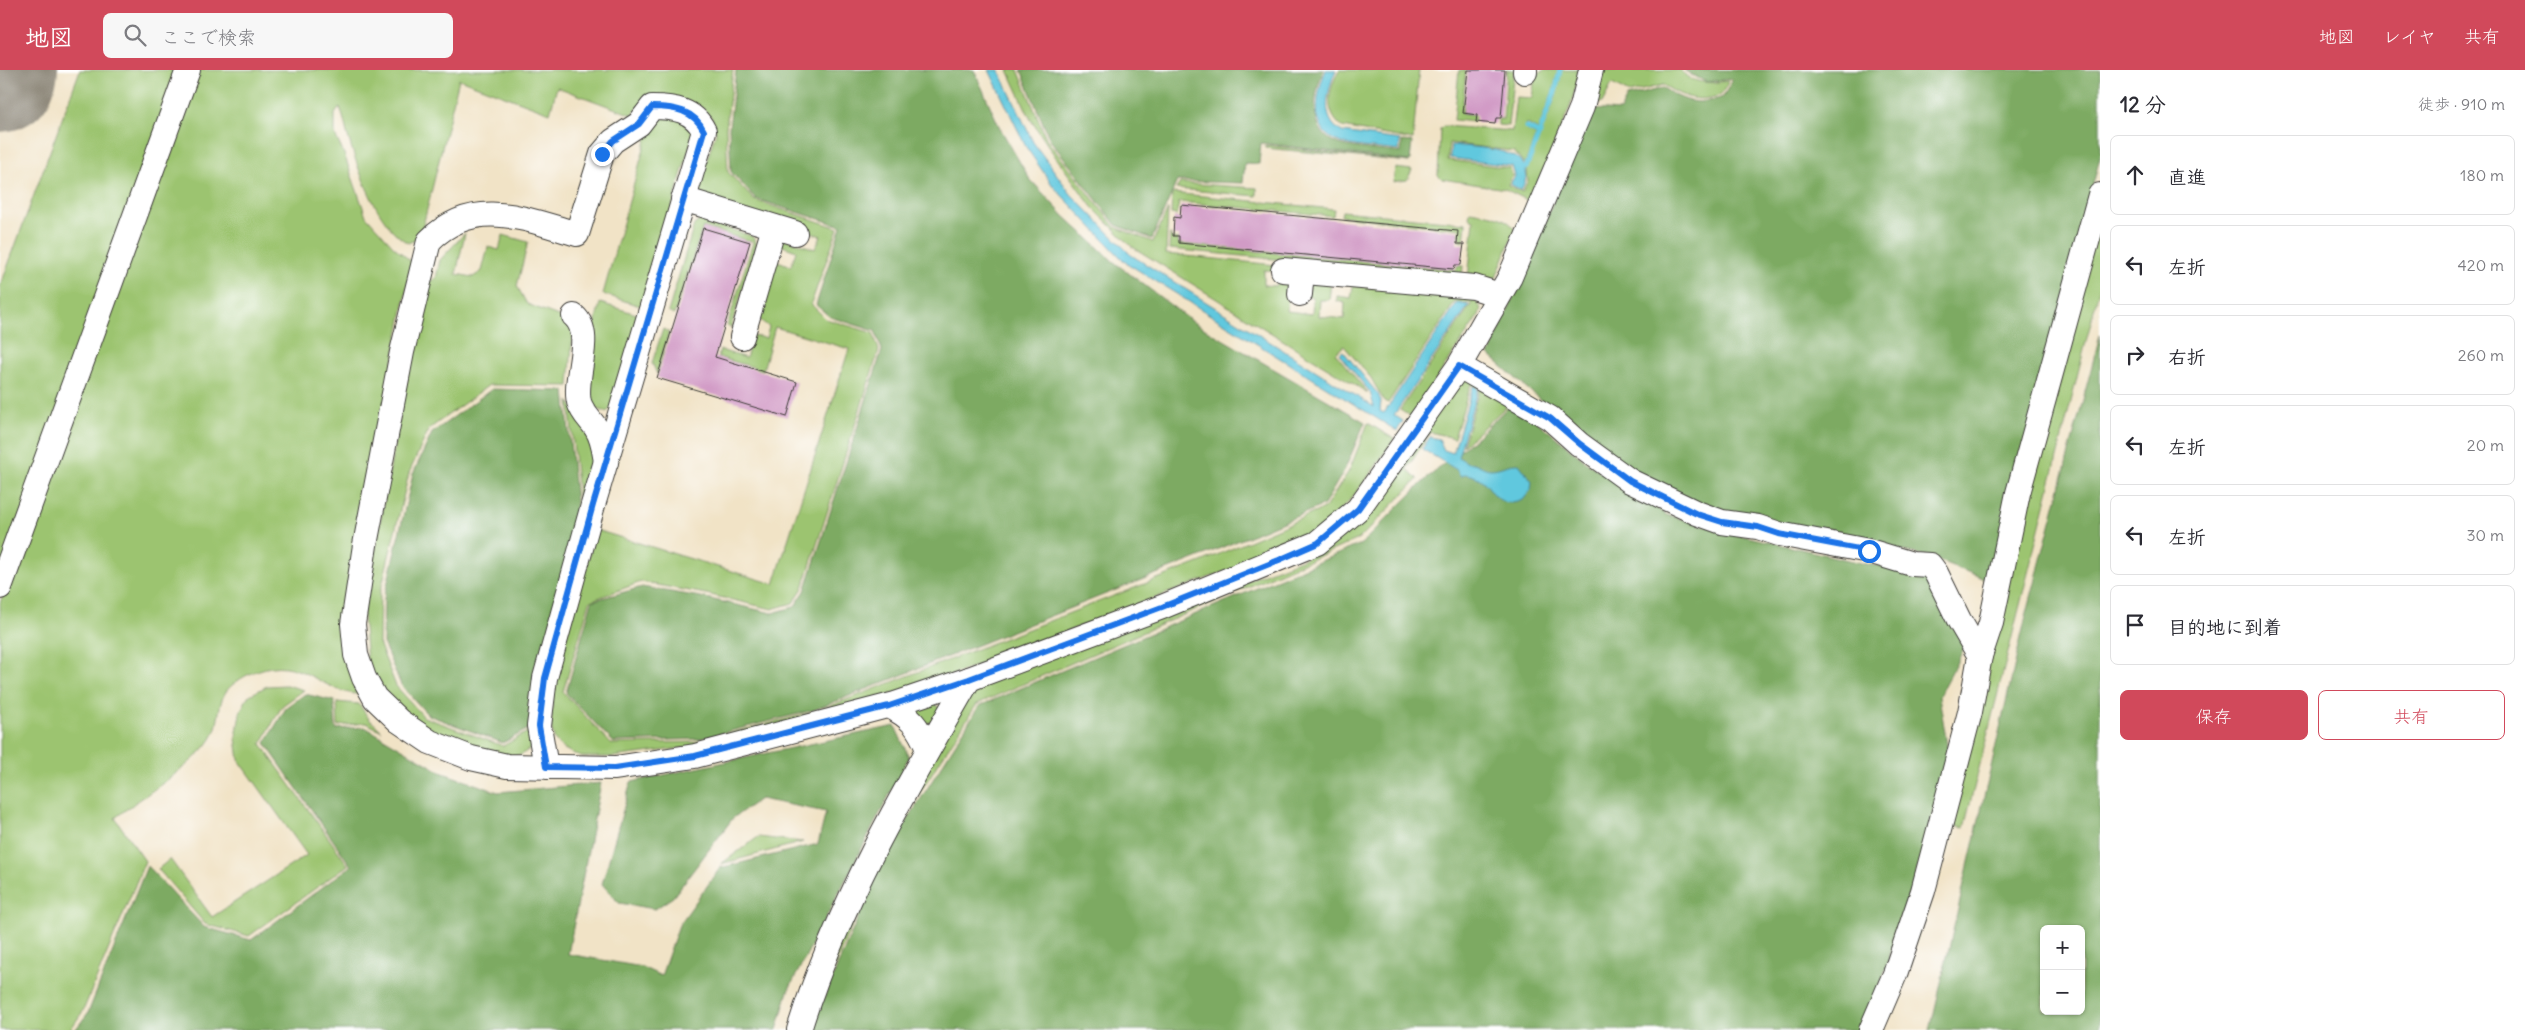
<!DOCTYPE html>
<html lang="ja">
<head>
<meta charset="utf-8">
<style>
	body { margin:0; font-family:Delius,"Klee One",sans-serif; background:#f7f7f7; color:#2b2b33 }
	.controls { position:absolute; right:15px; bottom:15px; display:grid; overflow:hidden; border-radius:8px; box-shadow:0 1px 4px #0004 }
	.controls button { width:45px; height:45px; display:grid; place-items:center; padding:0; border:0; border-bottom:1px solid #e1e1e2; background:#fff; color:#2b2b33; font:25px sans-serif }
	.stop { position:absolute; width:15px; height:15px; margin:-11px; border:4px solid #1a73e8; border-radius:50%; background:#fff }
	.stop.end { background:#1a73e8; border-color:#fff; box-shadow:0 1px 5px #0008 }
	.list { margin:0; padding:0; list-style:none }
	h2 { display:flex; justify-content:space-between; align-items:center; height:65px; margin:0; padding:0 20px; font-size:21px }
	h2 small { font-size:16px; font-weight:400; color:#7c7c81 }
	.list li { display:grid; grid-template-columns:32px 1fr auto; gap:15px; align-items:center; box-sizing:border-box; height:80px; margin:0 10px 10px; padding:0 10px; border:1px solid #e1e1e2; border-radius:8px }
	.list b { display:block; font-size:19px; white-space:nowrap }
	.list em { font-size:16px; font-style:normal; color:#7c7c81 }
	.actions { display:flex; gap:10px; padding:15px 20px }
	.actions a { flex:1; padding:11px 0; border:1px solid #d1495b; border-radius:8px; text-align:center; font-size:18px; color:#d1495b }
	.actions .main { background:#d1495b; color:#fff }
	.icon { flex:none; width:28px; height:28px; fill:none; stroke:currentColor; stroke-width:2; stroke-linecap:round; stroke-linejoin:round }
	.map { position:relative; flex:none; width:2100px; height:960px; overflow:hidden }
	header { display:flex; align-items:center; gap:30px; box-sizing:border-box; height:70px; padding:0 25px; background:#d1495b; color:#fff }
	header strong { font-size:24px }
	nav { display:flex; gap:28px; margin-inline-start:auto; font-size:18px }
	.search { width:350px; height:45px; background:#f7f7f7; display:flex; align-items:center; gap:12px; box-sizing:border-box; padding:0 18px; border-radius:8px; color:#7c7c81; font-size:19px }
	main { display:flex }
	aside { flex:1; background:#fff }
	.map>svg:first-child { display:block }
</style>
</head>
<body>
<header>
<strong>地図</strong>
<div class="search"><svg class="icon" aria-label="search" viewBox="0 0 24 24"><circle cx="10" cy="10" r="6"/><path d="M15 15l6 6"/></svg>ここで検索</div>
<nav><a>地図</a><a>レイヤ</a><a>共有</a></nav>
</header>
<main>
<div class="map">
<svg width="2100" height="960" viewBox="0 0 2100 960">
	<rect width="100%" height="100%" fill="#fff"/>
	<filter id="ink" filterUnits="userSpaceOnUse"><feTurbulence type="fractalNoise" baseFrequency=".02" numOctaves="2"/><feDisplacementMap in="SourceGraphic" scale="10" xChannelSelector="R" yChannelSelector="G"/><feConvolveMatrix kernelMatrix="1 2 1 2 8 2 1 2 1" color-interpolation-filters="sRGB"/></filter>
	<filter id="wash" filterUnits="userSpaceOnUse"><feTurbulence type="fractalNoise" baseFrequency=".0096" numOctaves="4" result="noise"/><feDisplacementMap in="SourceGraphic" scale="20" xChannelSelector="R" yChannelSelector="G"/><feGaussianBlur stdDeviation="1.12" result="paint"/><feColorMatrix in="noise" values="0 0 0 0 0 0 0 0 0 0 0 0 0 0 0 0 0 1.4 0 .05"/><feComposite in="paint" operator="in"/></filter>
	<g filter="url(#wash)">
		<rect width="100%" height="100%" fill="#f1e3c6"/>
		<g fill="#9cc470" stroke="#5c7046">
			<path d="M80,0H183L0,505V217Z"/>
			<path d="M194,0H733L726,58L728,102L754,130L838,158L811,234L826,249L873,263L879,280L803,518L793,533L772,539L706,524L641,512L590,531L563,622L611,674L697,672L815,642L1201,492L1325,438L1349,401L1368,353L1394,369C1370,405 1346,443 1308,466C1292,476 1272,483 1255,490L923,616L691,677L613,687H581L564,679L555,671L551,657L554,609L596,460L774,514L849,279L775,257L763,300L718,287L720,280L746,288L753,266L766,268L769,257L760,250L759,244L775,190L791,196L796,181L780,175L783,168L815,179L821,166L708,129L700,123L698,117L716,62L712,48L702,38L683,30L661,25L643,33L632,45L557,17L550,43L459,9L420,168L408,173C377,156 357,97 347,63C345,55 343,45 340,37L335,44V65L344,84L366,146L393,176L412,192L340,568L350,599L364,624C330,627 306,592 272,597C256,599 231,611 224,625C217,638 220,656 211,669C195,695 141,727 115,748L145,791L83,941L70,960H0V533Z"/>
			<path d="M1008,0H1018L1047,70L1115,157L1153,172L1168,139L1166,184L1276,195V201L1264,200V215L1275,216L1286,207L1292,211L1294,225H1288L1287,241L1312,244L1313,227L1307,226L1310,215L1316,212L1331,213L1329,230H1320L1319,246L1344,249L1345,233L1337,231V226L1351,228L1353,216L1472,227L1481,238L1479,245L1411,347L1400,340L1472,233L1455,232L1388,333L1384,331L1371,308L1344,276L1335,283L1368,323L1131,176L1092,137L1055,86L1031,50Z"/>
			<path d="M1339,0H1419L1413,70L1342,57C1323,41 1329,19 1339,0Z"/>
			<path d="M1459,0H1466L1462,44L1475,46L1474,52L1454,50Z"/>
			<path d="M1507,0H1514L1508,56L1498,55V49H1503Z"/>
			<path d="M1544,0H1558L1554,18L1538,60L1526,53L1524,58L1536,65L1525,94L1514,82L1504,80L1449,73L1448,90L1510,98L1512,106L1508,115L1522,122L1528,111L1527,100L1557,23L1562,0H1581L1570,37L1531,130H1527L1505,119L1442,109L1438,105L1440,59L1443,56L1512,61L1516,27L1532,28L1535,6Z"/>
			<path d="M1601,0H1680C1693,15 1711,13 1729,11L1721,25C1697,33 1685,28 1663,15L1629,23L1612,14L1602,33L1591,34Z"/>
			<path d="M658,47L681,49L694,61L643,237L603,224L649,60Z"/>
			<path d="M1265,75L1409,92L1265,78Z"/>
			<path d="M1395,98L1412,100L1407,110L1393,112Z"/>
			<path d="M1180,113L1257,118V126L1176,119Z"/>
			<path d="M1172,123L1334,139L1333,146L1179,132L1177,145L1171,144Z"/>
			<path d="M2100,139V216L1964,758L1946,754L2007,501Z"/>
			<path d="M1342,141L1466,153L1464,172L1459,171L1460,159L1341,146Z"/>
			<path d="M1470,141C1486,144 1505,145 1515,159L1496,208L1489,211L1468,208L1474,150L1469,148Z"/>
			<path d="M700,150L752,166L757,174L731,257L727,256L753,172L703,157L674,245L668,242L694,155Z"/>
			<path d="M465,163L456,204L473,207L482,201L488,177L499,180L503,165L528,172L517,216L527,234L561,247L573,259L569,316L489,315L429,359L409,403L380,524L379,573L396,616L424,647L503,676L531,660V678L521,685L511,686L475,680L415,653L375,611L367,591L363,546L416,257L429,212L436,208L440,190Z"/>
			<path d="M1170,164L1172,168L1178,169L1179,174L1457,200V196H1463L1462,207L1169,179Z"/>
			<path d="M600,233L640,245L614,334L607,342L596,339C581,321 594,255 600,233Z"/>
			<path d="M663,259L669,262L657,304L652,293Z"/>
			<path d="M1464,307L1477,311L1512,331L1463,376L1480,317L1471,314L1454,368L1430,362L1407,399L1418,409L1359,469L977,634L914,731L880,789L807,960H803C830,877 869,797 911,720C932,682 952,633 991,611L1305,488L1340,465L1374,432L1458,309Z"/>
			<path d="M569,331C576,343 586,356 590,369C598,394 586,422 580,446Z"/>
			<path d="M286,615L304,620L282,636L261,674L348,795L249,866L205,854L158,799L170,789L212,847L307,785L239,690L236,668L240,643L248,626L267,616Z"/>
			<path d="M337,632L359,634L369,649L382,661L366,653L338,656Z"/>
			<path d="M928,633L936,634L941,640L931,653L923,652L917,637Z"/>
			<path d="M758,767L803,772L721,794Z"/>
		</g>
		<g fill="#7daa62" stroke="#4c633f" fill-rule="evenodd">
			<path d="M736,0H974L1000,58L1029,108L1064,146L1114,192L1193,252L1365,352L1345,399L1324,435L1199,487L814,640L699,669L613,672L566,623L592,531L642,517L701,527L772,543L794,537L805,521L882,280L875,261L830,247L816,235L841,156L756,129L731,102L729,58Z"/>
			<path d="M1021,0H1324C1314,21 1308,57 1332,71C1347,79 1382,80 1401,83L1402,71L1412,72L1410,91L1261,73L1259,94L1245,93L1243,113L1177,111L1152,169L1116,155L1050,70Z"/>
			<path d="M1683,0H2100V87L1993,512L1927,486L1720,444L1675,426L1586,370L1489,285L1592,39L1620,41L1627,27L1663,18C1685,32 1698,36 1723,27L1733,9L1706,12Z"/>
			<path d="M2100,265V960H1930L2025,550ZM2044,859H2081V941H2044Z"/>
			<path d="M492,319L565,321L578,452L528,659L503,673L428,645L401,615L383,573L384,528L413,404L432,363Z"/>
			<path d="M1513,332L1590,395L1667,445L1731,463L1870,495L1897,497L1931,506L1967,573L1939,626L1949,687L1920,791L1880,916L1859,960H810L883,789L979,636L1361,474L1425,410L1478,366Z"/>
			<path d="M305,624L334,631L336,659L365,657L443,703L498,722L601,713L568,884L642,897L661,906L679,855L720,798L818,774L826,742L760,729L733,748L673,827L655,839L619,833L602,814L631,712L895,656L909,687L788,921L777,960H75L88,943L147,796L204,857L251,870L351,796L265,673L286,638Z"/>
		</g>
		<g fill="#61c8de" stroke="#3e727d">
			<path d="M989,0H999L1033,72L1071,124L1131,185L1374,337L1370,322L1339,284L1343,281L1378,324L1381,331L1380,341L1384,343L1457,233L1469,235L1394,345L1403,351L1397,361L1125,192L1053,116L1026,77Z"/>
			<path d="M1326,0H1336C1328,19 1319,49 1342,62L1400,70L1399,81C1381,78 1350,78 1334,70C1309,57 1317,20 1326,0Z"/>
			<path d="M1451,75C1476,78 1546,77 1521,120L1510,114L1515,106L1512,96L1450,88Z"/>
			<path d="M1473,316L1478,318L1458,387L1468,393C1477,391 1482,399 1491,399C1500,399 1509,393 1519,394L1532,411L1531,420L1523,430C1496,441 1494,418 1480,409C1476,406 1470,405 1465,404L1461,407L1457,400L1422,379L1430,367L1439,369L1444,380L1453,383Z"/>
		</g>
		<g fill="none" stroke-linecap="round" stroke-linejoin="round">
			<g stroke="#61c8de" stroke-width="5">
				<path d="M1526,57L1540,64"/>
				<path d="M1526,98L1556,19L1560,0"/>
			</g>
			<path stroke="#868071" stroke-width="112" d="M0,6L2,0"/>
		</g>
		<g id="blocks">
			<g fill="#d29bc6">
				<path d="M1468,0H1505L1501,48H1496L1495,54L1476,52L1477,45L1463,43Z"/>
				<path d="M1181,135L1458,161L1457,174H1464L1461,195H1455L1454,199L1179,173V166H1173L1174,147L1180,148Z"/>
				<path d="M703,158L750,172L715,287L797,312L787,347L657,308Z"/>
			</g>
		</g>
	</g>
	<g filter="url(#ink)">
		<use href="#blocks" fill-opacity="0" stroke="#3c3a36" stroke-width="1"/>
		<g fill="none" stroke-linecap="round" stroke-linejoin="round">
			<defs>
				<g id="minor">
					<path d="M1525,2V0"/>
					<path d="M683,129L795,163"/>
					<path d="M1283,200L1474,217L1499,225"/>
					<path d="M1300,224L1302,202"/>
					<path d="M574,246C595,264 573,307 579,332C582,343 591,350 596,358C603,368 604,380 606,392"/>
					<path d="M742,267L774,157"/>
					<path d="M1459,296L1550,348L1579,374L1630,411L1697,443L1722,452L1758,457L1779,464L1869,481L1912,494L1930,495L1936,503L1959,550L1980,586"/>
					<path d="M0,517L188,0"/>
					<path d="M889,636C911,647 918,656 928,679"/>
					<path d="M546,697L539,656L545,608L593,435L704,61C694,40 674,37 652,37L639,54L613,71L602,84L577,164C525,149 474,126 429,171L402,282L365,475L353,554L356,585L364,608L375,628L399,651L430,672L471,688L507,696L615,698L695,686L895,634L969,609L1162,537L1317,473L1358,439L1459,296L1510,207L1582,37L1591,0"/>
					<path d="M799,960C837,836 904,721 969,609"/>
					<path d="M1871,960L1895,904L1923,821L1970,642L1980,586L1991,553L2018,423L2100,125"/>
				</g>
			</defs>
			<use href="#minor" stroke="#3c3a36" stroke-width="26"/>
			<use href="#minor" stroke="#fff" stroke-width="24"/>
		</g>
	</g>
	<g fill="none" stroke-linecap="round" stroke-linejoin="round" filter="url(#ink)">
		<path stroke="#1a73e8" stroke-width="6" d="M602,84L613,71L639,54L652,37C674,37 694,40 704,61L593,435L545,608L539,656L546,697L615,698L695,686L889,636L969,609L1162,537L1279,490L1318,473L1358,439L1459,296L1550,348L1580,374L1630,411L1697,444L1722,452L1758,457L1779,464L1869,481"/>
	</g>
</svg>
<div class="controls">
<button>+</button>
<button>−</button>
</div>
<div class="stop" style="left:1869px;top:481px"></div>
<div class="stop end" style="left:602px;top:84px"></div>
</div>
<aside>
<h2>12 分<small>徒歩 · 910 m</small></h2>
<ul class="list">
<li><svg class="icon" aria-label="ahead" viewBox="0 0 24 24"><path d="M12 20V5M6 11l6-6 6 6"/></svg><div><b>直進</b></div><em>180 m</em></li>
<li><svg class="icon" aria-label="left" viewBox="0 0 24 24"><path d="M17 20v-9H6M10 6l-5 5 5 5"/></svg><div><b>左折</b></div><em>420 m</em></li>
<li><svg class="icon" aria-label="right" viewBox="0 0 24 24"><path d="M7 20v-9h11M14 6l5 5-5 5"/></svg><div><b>右折</b></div><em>260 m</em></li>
<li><svg class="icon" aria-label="left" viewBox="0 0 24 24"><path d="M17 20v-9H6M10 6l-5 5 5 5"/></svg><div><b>左折</b></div><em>20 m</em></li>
<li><svg class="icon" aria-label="left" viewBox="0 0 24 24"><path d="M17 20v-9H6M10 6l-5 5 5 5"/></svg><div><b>左折</b></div><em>30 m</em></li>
<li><svg class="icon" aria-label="arrive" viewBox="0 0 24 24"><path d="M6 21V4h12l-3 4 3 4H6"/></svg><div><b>目的地に到着</b></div></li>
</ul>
<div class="actions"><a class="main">保存</a><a>共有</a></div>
</aside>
</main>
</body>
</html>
